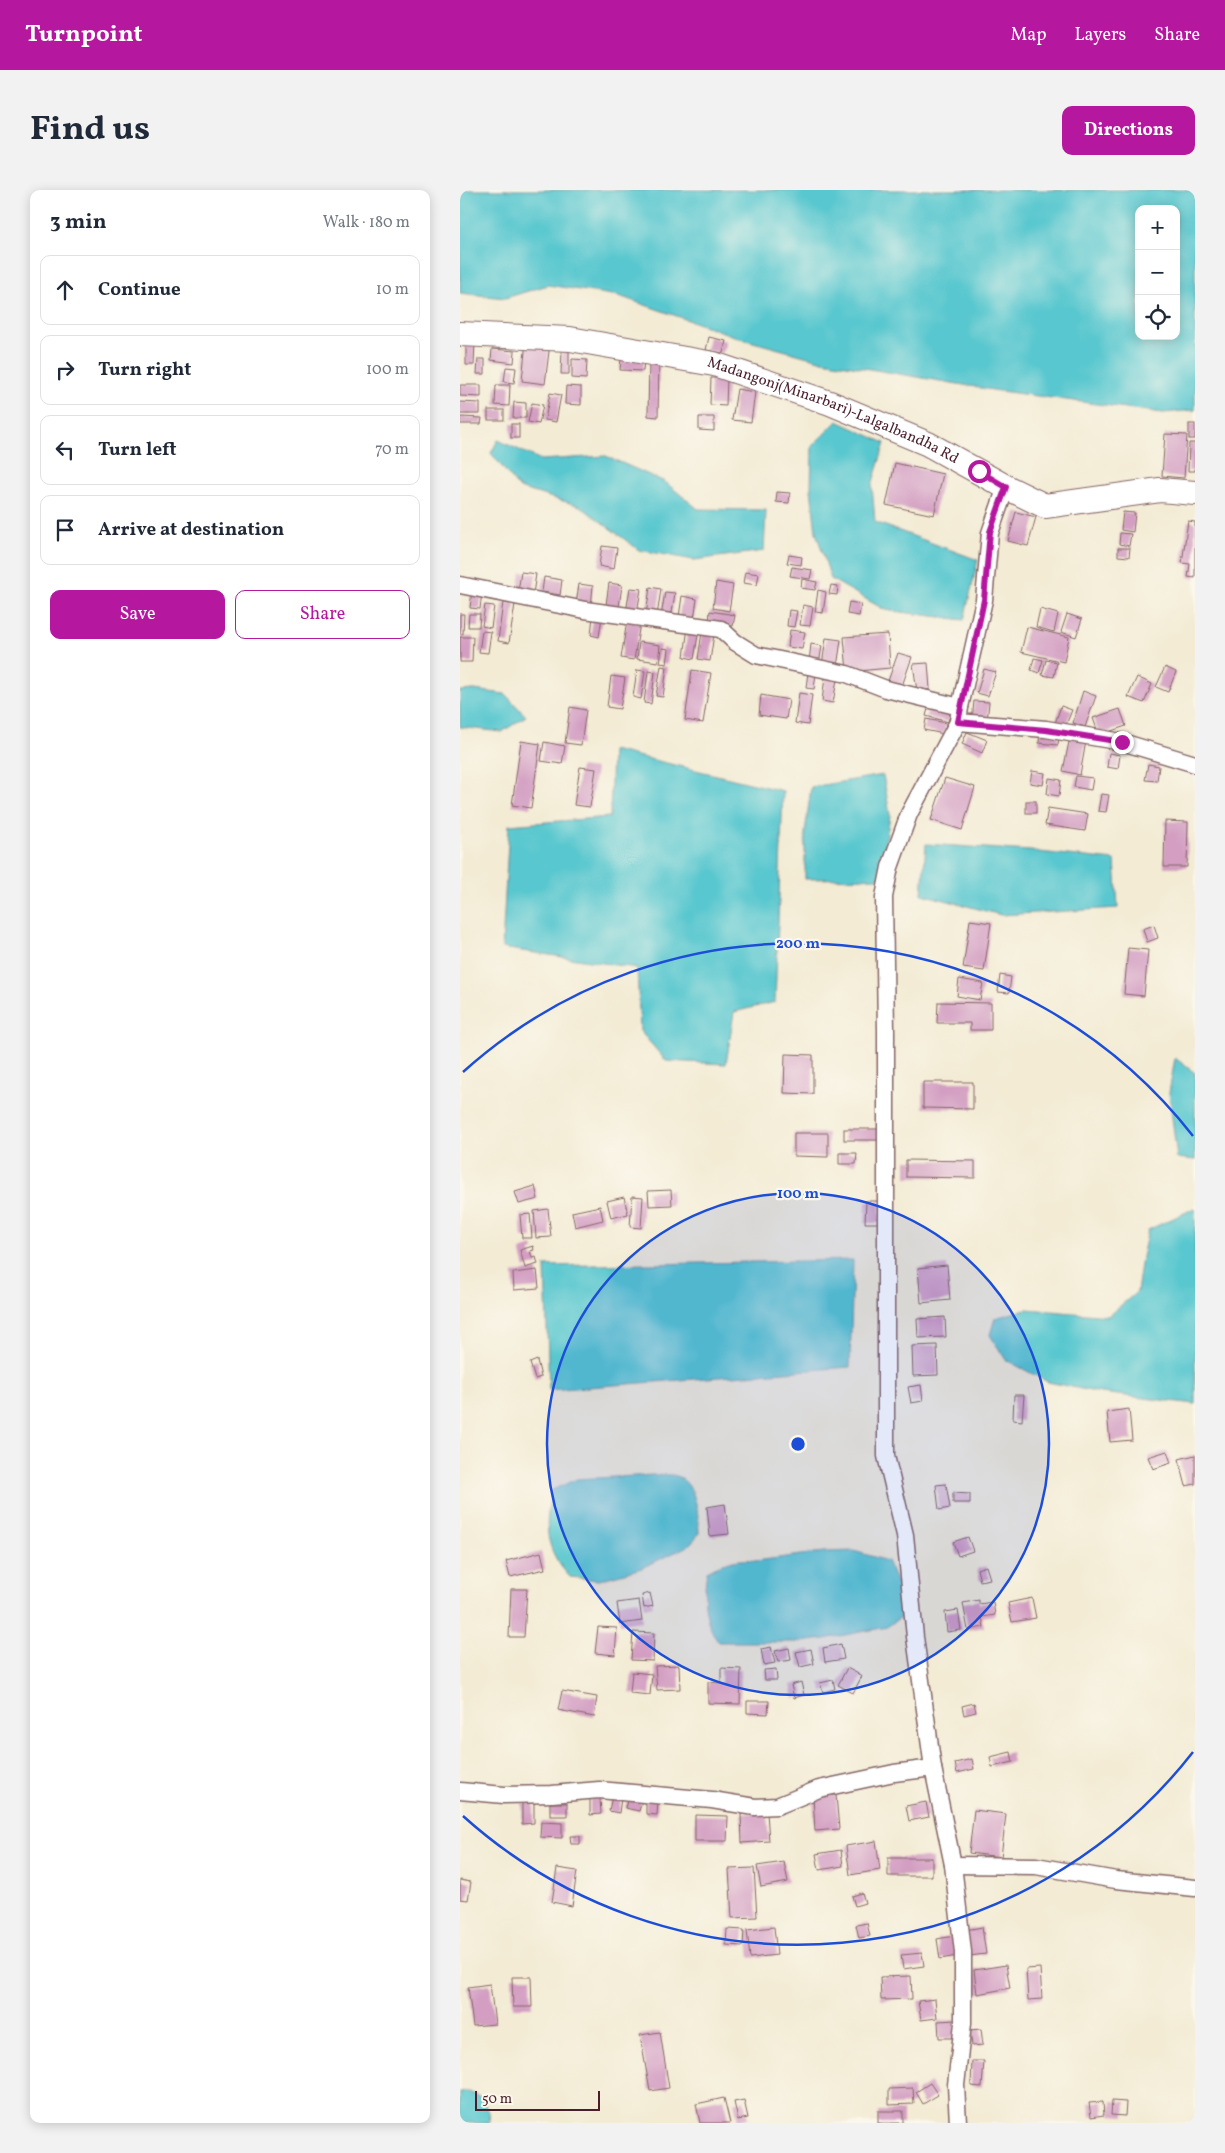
<!DOCTYPE html>
<html lang="en">
<head>
<meta charset="utf-8">
<style>
	body { margin:0; font-family:Vollkorn,serif; background:#f2f2f3; color:#1f2937 }
	.controls { position:absolute; right:15px; top:15px; display:grid; overflow:hidden; border-radius:10px; box-shadow:0 2px 12px #0003 }
	.controls button { width:45px; height:45px; display:grid; place-items:center; padding:0; border:0; border-bottom:1px solid #e0e1e3; background:#fff; color:#1f2937; font:25px sans-serif }
	.scale { position:absolute; left:15px; bottom:12px; width:125px; box-sizing:border-box; padding-left:5px; border:2px solid #4a1f2b; border-top:0; font-size:14px; line-height:18px; white-space:nowrap; color:#4a1f2b; -webkit-text-stroke:4px #fbf7ec; paint-order:stroke }
	.stop { position:absolute; width:15px; height:15px; margin:-11px; border:4px solid #b5179e; border-radius:50%; background:#fff }
	.stop.end { background:#b5179e; border-color:#fff; box-shadow:0 1px 5px #0008 }
	.list { margin:0; padding:0; list-style:none }
	h2 { display:flex; justify-content:space-between; align-items:center; height:65px; margin:0; padding:0 20px; font-size:21px }
	h2 small { font-size:16px; font-weight:400; color:#747a83 }
	.list li { display:grid; grid-template-columns:32px 1fr auto; gap:15px; align-items:center; box-sizing:border-box; height:70px; margin:0 10px 10px; padding:0 10px; border:1px solid #e0e1e3; border-radius:10px }
	.list b { display:block; font-size:19px; white-space:nowrap }
	.list em { font-size:16px; font-style:normal; color:#747a83 }
	.actions { display:flex; gap:10px; padding:15px 20px }
	.actions a { flex:1; padding:11px 0; border:1px solid #b5179e; border-radius:10px; text-align:center; font-size:18px; color:#b5179e }
	.actions .main { background:#b5179e; color:#fff }
	.icon { flex:none; width:28px; height:28px; fill:none; stroke:currentColor; stroke-width:2; stroke-linecap:round; stroke-linejoin:round }
	.map { position:relative; flex:none; width:735px; height:1933px; overflow:hidden; border-radius:10px }
	header { display:flex; align-items:center; gap:30px; box-sizing:border-box; height:70px; padding:0 25px; background:#b5179e; color:#fff }
	header strong { font-size:24px }
	nav { display:flex; gap:28px; margin-inline-start:auto; font-size:18px }
	.intro { display:flex; align-items:center; justify-content:space-between; box-sizing:border-box; height:120px; padding:0 30px }
	h1 { margin:0; font-size:35px }
	.button { padding:12px 22px; border-radius:10px; background:#b5179e; color:#fff; font-size:18px; font-weight:700 }
	main { display:flex; gap:30px; padding:0 30px }
	aside { flex:1; background:#fff; border-radius:10px; box-shadow:0 2px 12px #0003 }
	.map>svg:first-child { display:block }
</style>
</head>
<body>
<header>
<strong>Turnpoint</strong>
<nav><a>Map</a><a>Layers</a><a>Share</a></nav>
</header>
<div class="intro"><h1>Find us</h1><a class="button">Directions</a></div>
<main>
<aside>
<h2>3 min<small>Walk · 180 m</small></h2>
<ul class="list">
<li><svg class="icon" aria-label="ahead" viewBox="0 0 24 24"><path d="M12 20V5M6 11l6-6 6 6"/></svg><div><b>Continue</b></div><em>10 m</em></li>
<li><svg class="icon" aria-label="right" viewBox="0 0 24 24"><path d="M7 20v-9h11M14 6l5 5-5 5"/></svg><div><b>Turn right</b></div><em>100 m</em></li>
<li><svg class="icon" aria-label="left" viewBox="0 0 24 24"><path d="M17 20v-9H6M10 6l-5 5 5 5"/></svg><div><b>Turn left</b></div><em>70 m</em></li>
<li><svg class="icon" aria-label="arrive" viewBox="0 0 24 24"><path d="M6 21V4h12l-3 4 3 4H6"/></svg><div><b>Arrive at destination</b></div></li>
</ul>
<div class="actions"><a class="main">Save</a><a>Share</a></div>
</aside>
<div class="map">
<svg width="735" height="1933" viewBox="0 0 735 1933">
	<rect width="100%" height="100%" fill="#fbf7ec"/>
	<filter id="ink" filterUnits="userSpaceOnUse"><feTurbulence type="fractalNoise" baseFrequency=".02" numOctaves="2"/><feDisplacementMap in="SourceGraphic" scale="10" xChannelSelector="R" yChannelSelector="G"/><feConvolveMatrix kernelMatrix="1 2 1 2 8 2 1 2 1" color-interpolation-filters="sRGB"/></filter>
	<filter id="wash" filterUnits="userSpaceOnUse"><feTurbulence type="fractalNoise" baseFrequency=".0096" numOctaves="4" result="noise"/><feDisplacementMap in="SourceGraphic" scale="20" xChannelSelector="R" yChannelSelector="G"/><feGaussianBlur stdDeviation="1.12" result="paint"/><feColorMatrix in="noise" values="0 0 0 0 0 0 0 0 0 0 0 0 0 0 0 0 0 1.4 0 .05"/><feComposite in="paint" operator="in"/></filter>
	<g filter="url(#wash)">
		<rect width="100%" height="100%" fill="#f3ebd4"/>
		<g fill="#59c7cf" stroke="#52737d" fill-rule="evenodd">
			<path d="M0,0H735V220L703,223L533,200L363,171L286,150L159,106L88,95L45,108L0,103ZM679,19H716V146H679Z"/>
			<path d="M377,231L425,253L412,295L415,332L518,370L504,430L425,420L371,389L356,342L351,299L352,256Z"/>
			<path d="M38,250L81,270L146,266L205,292L238,319L306,320L304,361L234,370L179,360L120,316L59,298L31,263Z"/>
			<path d="M14,500L45,504L66,526L42,542L0,537V501Z"/>
			<path d="M152,560L323,601L315,812L274,822L266,874L206,871L180,841L177,778L42,758L49,635L150,627Z"/>
			<path d="M423,585L430,625L420,688L345,689V643L351,597Z"/>
			<path d="M466,654L570,661L655,670L658,718L541,725L462,704Z"/>
			<path d="M715,868L735,883V970L717,968L709,903Z"/>
			<path d="M735,1018V1214L641,1203L588,1192L546,1170L530,1145L535,1128L567,1119L648,1126L677,1102L682,1067L688,1040Z"/>
			<path d="M393,1070L390,1177L89,1200L85,1076Z"/>
			<path d="M193,1285C200,1285 211,1284 217,1286C238,1296 238,1325 239,1344L228,1356L182,1378L139,1390L110,1387C84,1359 84,1336 92,1300L117,1289Z"/>
			<path d="M394,1361L427,1371L440,1400L443,1425L427,1437L364,1449L341,1452H258C243,1428 243,1409 247,1381C261,1373 280,1367 296,1371L364,1362Z"/>
			<path d="M0,1902H9L23,1908L29,1922L30,1933H0Z"/>
		</g>
		<g id="blocks">
			<g fill="#d39ec2">
				<path d="M249,147L266,151L263,163L246,160Z"/>
				<path d="M6,151H15L14,175H6Z"/>
				<path d="M66,151L90,153L85,194L62,191Z"/>
				<path d="M32,159L55,161L54,173L31,170Z"/>
				<path d="M102,160H109V184H101Z"/>
				<path d="M161,168L184,169L183,181L160,180Z"/>
				<path d="M18,169H25V184H17Z"/>
				<path d="M112,169L127,170L126,189L112,188Z"/>
				<path d="M189,172H199L198,227L188,226Z"/>
				<path d="M46,177L56,178L54,193L44,192Z"/>
				<path d="M251,188H267L266,216L250,215Z"/>
				<path d="M0,195H21V207L0,206Z"/>
				<path d="M36,195H50L49,216L35,215Z"/>
				<path d="M106,196L121,197V215L105,214Z"/>
				<path d="M277,199L295,202L291,232L272,230Z"/>
				<path d="M90,203L101,205L96,232L85,230Z"/>
				<path d="M0,212L20,213V224H0Z"/>
				<path d="M54,212L66,213V228H53Z"/>
				<path d="M72,213L83,215L79,234L68,232Z"/>
				<rect x="28" y="220" width="16" height="10"/>
				<path d="M0,227L22,228L21,234H0Z"/>
				<path d="M239,227H254V241L239,240Z"/>
				<rect x="51" y="234" width="8" height="14"/>
				<rect x="729" y="234" width="6" height="15"/>
				<path d="M705,244L727,245L724,288L702,286Z"/>
				<path d="M729,253H735V281H728Z"/>
				<path d="M435,273L483,284L474,325L426,315Z"/>
				<path d="M317,302L330,303L329,313L316,312Z"/>
				<path d="M556,322L576,327L568,356L548,351Z"/>
				<path d="M663,322L675,323L673,342L661,340Z"/>
				<path d="M728,331L735,332V388L728,387L730,374L722,373Z"/>
				<path d="M660,343L671,344L669,356L659,354Z"/>
				<path d="M142,356L157,358L154,379L139,376Z"/>
				<path d="M658,358H670L669,367L658,366Z"/>
				<path d="M329,365L342,367L341,375L327,373Z"/>
				<path d="M332,377L352,380L350,389L330,386Z"/>
				<path d="M61,382L76,384L73,404L58,402Z"/>
				<path d="M285,382L299,384L297,395L283,393Z"/>
				<path d="M84,387L102,390L100,405L82,402Z"/>
				<path d="M342,389L357,392L355,400L341,398Z"/>
				<path d="M256,392L273,395L269,421L253,418Z"/>
				<path d="M149,393L162,395L159,417L146,415Z"/>
				<path d="M119,394L133,396L131,417L116,414Z"/>
				<path d="M371,395L378,396L377,405L369,404Z"/>
				<path d="M190,397L201,399L197,426L186,425Z"/>
				<path d="M170,398L181,399L177,423L166,422Z"/>
				<path d="M12,400L22,402L20,419L10,418Z"/>
				<path d="M358,400L366,402L363,423L355,422Z"/>
				<path d="M205,402L215,403L211,429L201,427Z"/>
				<path d="M222,406L237,409L234,429L219,427Z"/>
				<path d="M43,412L55,414L49,453L38,451Z"/>
				<path d="M389,412L401,414L399,426L387,424Z"/>
				<path d="M25,415L34,416L31,438L22,436Z"/>
				<path d="M343,415L353,417L350,436L340,435Z"/>
				<path d="M580,419L598,424L594,442L576,437Z"/>
				<path d="M329,420L337,421L334,437L327,436Z"/>
				<path d="M250,421L275,425L273,436L249,433Z"/>
				<path d="M0,424H4L3,444H0Z"/>
				<path d="M9,424H20L19,437H8Z"/>
				<path d="M607,424L622,429L616,447L601,442Z"/>
				<path d="M133,426L142,427L139,447L131,445Z"/>
				<path d="M167,431L180,433L174,470L161,468Z"/>
				<path d="M228,437L239,439L234,469L224,467Z"/>
				<path d="M567,437L609,447L604,472L561,462Z"/>
				<path d="M330,440L345,442L342,459L328,457Z"/>
				<path d="M22,441L31,442L28,463L19,462Z"/>
				<path d="M242,442L254,444L250,471L238,469Z"/>
				<path d="M428,444L430,478L387,482L384,447Z"/>
				<path d="M0,447H13L12,472H0Z"/>
				<path d="M366,448L381,450L377,477L362,475Z"/>
				<path d="M179,452L200,455L198,472L177,469Z"/>
				<path d="M351,454L362,456L359,474L349,472Z"/>
				<path d="M202,458L209,459L207,474L200,473Z"/>
				<path d="M438,463L452,467L442,496L428,491Z"/>
				<path d="M574,468L583,470L579,483L571,480Z"/>
				<path d="M586,470L597,472L594,487L582,485Z"/>
				<path d="M468,473L470,499L457,501L453,474Z"/>
				<path d="M201,476L207,477L203,507L196,506Z"/>
				<path d="M705,477L716,482L708,502L696,497Z"/>
				<path d="M524,479L536,482L528,506L517,503Z"/>
				<path d="M177,480L185,481L181,509L173,507Z"/>
				<path d="M232,480L251,483L243,533L225,530Z"/>
				<path d="M188,481L195,482L191,514L184,513Z"/>
				<path d="M348,482L356,483L354,499L346,498Z"/>
				<path d="M151,486L165,488L160,519L147,517Z"/>
				<path d="M365,487L377,489L373,513L362,511Z"/>
				<path d="M677,487L692,494L684,513L668,507Z"/>
				<path d="M623,501L636,506L625,537L613,533Z"/>
				<path d="M339,503L352,505L348,535L335,533Z"/>
				<path d="M301,505L329,510L326,529L299,525Z"/>
				<path d="M514,511L529,512L527,532L512,531Z"/>
				<path d="M469,515L491,521L488,532L466,526Z"/>
				<path d="M601,516L612,520L605,537L595,533Z"/>
				<path d="M110,517L126,520L121,555L105,553Z"/>
				<path d="M660,519L666,536L639,545L633,528Z"/>
				<path d="M466,529L486,533L484,544L464,540Z"/>
				<path d="M507,542L527,550L522,563L502,554Z"/>
				<path d="M580,542L599,545L598,555L579,553Z"/>
				<path d="M610,547L626,551L620,585L603,581Z"/>
				<path d="M61,551L80,554L71,618L52,615Z"/>
				<path d="M84,552L105,556L102,574L81,571Z"/>
				<path d="M649,563L660,565L658,579L647,577Z"/>
				<path d="M688,574L699,576L697,591L685,590Z"/>
				<path d="M120,577L136,579L130,617L114,615Z"/>
				<path d="M572,581L585,583L583,595L570,593Z"/>
				<path d="M616,586L633,588L631,600L614,597Z"/>
				<path d="M485,588L515,597L502,640L471,630Z"/>
				<path d="M589,588L601,590L599,606L587,604Z"/>
				<path d="M641,604L649,605L646,622L638,621Z"/>
				<rect x="566" y="611" width="10" height="12"/>
				<path d="M588,618L628,624L625,641L585,635Z"/>
				<path d="M705,631L728,632L727,677H704Z"/>
				<path d="M510,730L531,733L524,781L503,778Z"/>
				<path d="M694,735L698,748L687,752L683,739Z"/>
				<path d="M668,758L688,760L684,806L664,804Z"/>
				<path d="M540,785L551,787L549,803L538,802Z"/>
				<path d="M499,789L523,793L520,810L497,806Z"/>
				<path d="M478,812L531,813V840H510V833H477Z"/>
				<path d="M325,864L353,865V904L324,903Z"/>
				<path d="M463,892H513V919L463,918Z"/>
				<rect x="384" y="939" width="37" height="11"/>
				<path d="M334,943H368V967L334,966Z"/>
				<path d="M379,963H397L396,974H379Z"/>
				<path d="M446,970L515,971V988L446,987Z"/>
				<path d="M75,996L78,1009L59,1014L55,1002Z"/>
				<path d="M211,1000L212,1015L189,1016L188,1001Z"/>
				<path d="M172,1006L183,1007L181,1038L170,1037Z"/>
				<path d="M164,1007L168,1024L151,1028L147,1011Z"/>
				<path d="M406,1011H420V1033H405Z"/>
				<path d="M140,1016L143,1030L115,1037L112,1022Z"/>
				<path d="M88,1019L91,1047L76,1048L74,1021Z"/>
				<path d="M70,1024L72,1048H62L60,1025Z"/>
				<path d="M73,1056L74,1060L70,1061L72,1068L76,1067L78,1074L65,1078L60,1060Z"/>
				<path d="M487,1075L490,1110L461,1113L458,1078Z"/>
				<path d="M77,1080L79,1098L54,1100L53,1083Z"/>
				<path d="M485,1127L486,1147L458,1148L457,1129Z"/>
				<path d="M477,1155L478,1185L453,1186L452,1156Z"/>
				<path d="M77,1170L81,1187L75,1189L70,1173Z"/>
				<path d="M461,1195L463,1211L451,1213L448,1197Z"/>
				<path d="M554,1205H564L562,1231L553,1230Z"/>
				<path d="M669,1219L672,1250L650,1252L647,1222Z"/>
				<path d="M707,1261L711,1273L693,1279L688,1267Z"/>
				<path d="M735,1265V1294L726,1296L719,1269Z"/>
				<path d="M486,1294L490,1318L479,1320L476,1295Z"/>
				<path d="M493,1303L510,1304V1313H493Z"/>
				<path d="M265,1314L269,1344L250,1346L247,1317Z"/>
				<path d="M508,1347L513,1361L498,1366L493,1352Z"/>
				<path d="M81,1362L85,1379L50,1387L46,1371Z"/>
				<path d="M526,1376L530,1389L520,1391L517,1379Z"/>
				<path d="M51,1399H67L64,1447H49Z"/>
				<path d="M190,1403L193,1416L184,1418L182,1405Z"/>
				<path d="M572,1408L576,1428L552,1432L548,1413Z"/>
				<path d="M179,1410L182,1431L160,1434L157,1413Z"/>
				<path d="M519,1410V1414L533,1412L535,1425L522,1427L524,1437L508,1440L503,1413Z"/>
				<path d="M498,1420L501,1440L487,1442L485,1422Z"/>
				<path d="M138,1437L157,1438L155,1465L135,1463Z"/>
				<path d="M173,1442L194,1443L193,1471L171,1470Z"/>
				<path d="M381,1454L384,1469L365,1472L363,1458Z"/>
				<path d="M311,1457L315,1473L304,1475L301,1459Z"/>
				<path d="M329,1458L331,1470L318,1472L315,1461Z"/>
				<path d="M351,1459L354,1474L340,1477L336,1462Z"/>
				<path d="M219,1475L220,1499L197,1500L195,1476Z"/>
				<path d="M261,1478L281,1479L280,1514L248,1513V1492L261,1493Z"/>
				<path d="M387,1478L402,1486L393,1503L378,1495Z"/>
				<path d="M316,1479L317,1490H305L304,1480Z"/>
				<path d="M172,1482L192,1484L190,1505L170,1503Z"/>
				<path d="M373,1490L375,1499L363,1502L360,1493Z"/>
				<path d="M341,1492L344,1505L334,1508L331,1495Z"/>
				<path d="M102,1501L137,1507L134,1527L98,1520Z"/>
				<path d="M287,1511H309L308,1524L287,1523Z"/>
				<path d="M514,1513L516,1522L504,1525L502,1516Z"/>
				<path d="M551,1562L553,1572L532,1577L530,1567Z"/>
				<path d="M512,1569L514,1579L497,1583L495,1573Z"/>
				<path d="M376,1605L379,1639L355,1641L353,1606Z"/>
				<path d="M152,1606L161,1608L159,1623L149,1621Z"/>
				<path d="M168,1607L182,1610L179,1621L165,1618Z"/>
				<path d="M140,1608L141,1624L130,1625V1609Z"/>
				<path d="M186,1611H198L197,1625L186,1624Z"/>
				<path d="M466,1612L469,1627L449,1631L446,1616Z"/>
				<path d="M62,1613H74V1633L62,1634Z"/>
				<rect x="90" y="1613" width="17" height="13"/>
				<path d="M514,1620L546,1624L541,1667L509,1663Z"/>
				<path d="M307,1622L309,1651L282,1653L281,1624Z"/>
				<path d="M235,1625L268,1626L267,1651H235Z"/>
				<path d="M81,1632L102,1633V1648L80,1647Z"/>
				<path d="M110,1646H120V1654H111Z"/>
				<path d="M416,1651L420,1680L390,1685L386,1656Z"/>
				<path d="M381,1660L383,1676L359,1680L356,1664Z"/>
				<rect x="428" y="1668" width="44" height="18"/>
				<path d="M324,1672L328,1692L301,1697L297,1676Z"/>
				<path d="M97,1678L117,1681L112,1716L92,1712Z"/>
				<path d="M294,1678L297,1727L272,1728L269,1679Z"/>
				<path d="M0,1690L11,1692L8,1710L0,1709Z"/>
				<path d="M402,1703L405,1713L395,1716L392,1706Z"/>
				<path d="M407,1733L410,1746L399,1748L396,1735Z"/>
				<path d="M314,1737L317,1765L290,1768L287,1740Z"/>
				<path d="M522,1737L526,1764L509,1766L506,1740Z"/>
				<path d="M267,1739L284,1740L283,1756L266,1755Z"/>
				<path d="M494,1746L497,1766L480,1769L477,1749Z"/>
				<path d="M462,1763L464,1776L443,1779L441,1765Z"/>
				<path d="M546,1775L550,1798L517,1804L514,1780Z"/>
				<path d="M580,1778L582,1809L568,1810L566,1779Z"/>
				<path d="M451,1786L452,1809L421,1810L420,1787Z"/>
				<path d="M52,1787H71L72,1817H53Z"/>
				<path d="M30,1794L35,1834L13,1836L8,1797Z"/>
				<path d="M475,1809L477,1828L461,1830L458,1811Z"/>
				<path d="M495,1830L496,1848H479L478,1831Z"/>
				<path d="M521,1839L523,1855L512,1856L510,1840Z"/>
				<path d="M200,1842L209,1898L190,1901L180,1845Z"/>
				<path d="M512,1871H524L522,1897L511,1896Z"/>
				<path d="M470,1893L478,1905L463,1914L456,1902Z"/>
				<path d="M453,1898L454,1914L429,1915V1899Z"/>
				<path d="M264,1908L270,1933H240L236,1914Z"/>
				<path d="M284,1910L288,1928L278,1930L274,1912Z"/>
				<path d="M652,1911L666,1912L665,1926L651,1925Z"/>
				<path d="M643,1912L644,1925L631,1927L629,1913Z"/>
				<rect x="418" y="1921" width="25" height="12"/>
			</g>
		</g>
	</g>
	<g filter="url(#ink)">
		<use href="#blocks" fill-opacity="0" stroke="#856666" stroke-width="1"/>
		<g fill="none" stroke-linecap="round" stroke-linejoin="round">
			<defs>
				<g id="minor">
					<path d="M0,395L125,420L261,439L275,452L296,465L387,484L426,499L500,517L498,532L586,539L662,552L735,574"/>
					<path d="M500,517L524,410L530,343L546,297"/>
					<path d="M498,532L449,624L430,677L424,707L426,841V1266L445,1345L455,1447L473,1578L493,1675L503,1762V1833L496,1895L498,1933"/>
					<path d="M0,1601L44,1605L92,1604L139,1600L252,1610L295,1617L317,1616L359,1599L434,1583L473,1578"/>
					<path d="M493,1675L576,1676L656,1690L735,1698"/>
				</g>
				<g id="secondary">
					<path id="s1" d="M0,144L110,149L254,174L370,213L468,254L546,297L585,316L700,300L735,303"/>
				</g>
			</defs>
			<use href="#minor" stroke="#856666" stroke-width="19"/>
			<use href="#secondary" stroke="#856666" stroke-width="26"/>
			<use href="#minor" stroke="#fff" stroke-width="16"/>
			<use href="#secondary" stroke="#fff" stroke-width="24"/>
		</g>
	</g>
	<g fill="none" stroke-linecap="round" stroke-linejoin="round" filter="url(#ink)">
		<path stroke="#b5179e" stroke-width="6" d="M519,281L546,297L530,342L524,410L498,532L586,540L662,552"/>
	</g>
	<circle cx="338" cy="1254" r="251" fill="#1d4ed8" fill-opacity=".12"/>
	<g fill="none" stroke="#1d4ed8" stroke-width="2.5">
		<circle cx="338" cy="1254" r="251"/>
		<path d="M733 1562A501 501 0 0 1 3 1626M3 882A501 501 0 0 1 733 946"/>
	</g>
	<g text-anchor="middle" dominant-baseline="central" stroke-width="4.5" stroke-linejoin="round" paint-order="stroke">
		<g font-size="15" fill="#4a1f2b" stroke="#fbf7ec">
			<text stroke="none"><textPath href="#s1" startOffset="384">Madangonj(Minarbari)-Lalgalbandha Rd</textPath></text>
		</g>
	</g>
	<circle cx="338" cy="1254" r="8" fill="#1d4ed8" stroke="#fbf7ec" stroke-width="2.5"/>
	<g font-size="15" text-anchor="middle" font-weight="bold" fill="#1d4ed8" stroke="#fbf7ec" stroke-width="4.5" stroke-linejoin="round" paint-order="stroke">
		<text x="338" y="758">200 m</text>
		<text x="338" y="1008">100 m</text>
	</g>
</svg>
<div class="controls">
<button>+</button>
<button>−</button>
<button><svg class="icon" aria-label="locate" viewBox="0 0 24 24"><circle cx="12" cy="12" r="6"/><path d="M12 2v4M12 18v4M2 12h4M18 12h4"/></svg></button>
</div>
<div class="scale">50 m</div>
<div class="stop" style="left:519px;top:281px"></div>
<div class="stop end" style="left:662px;top:552px"></div>
</div>
</main>
</body>
</html>
